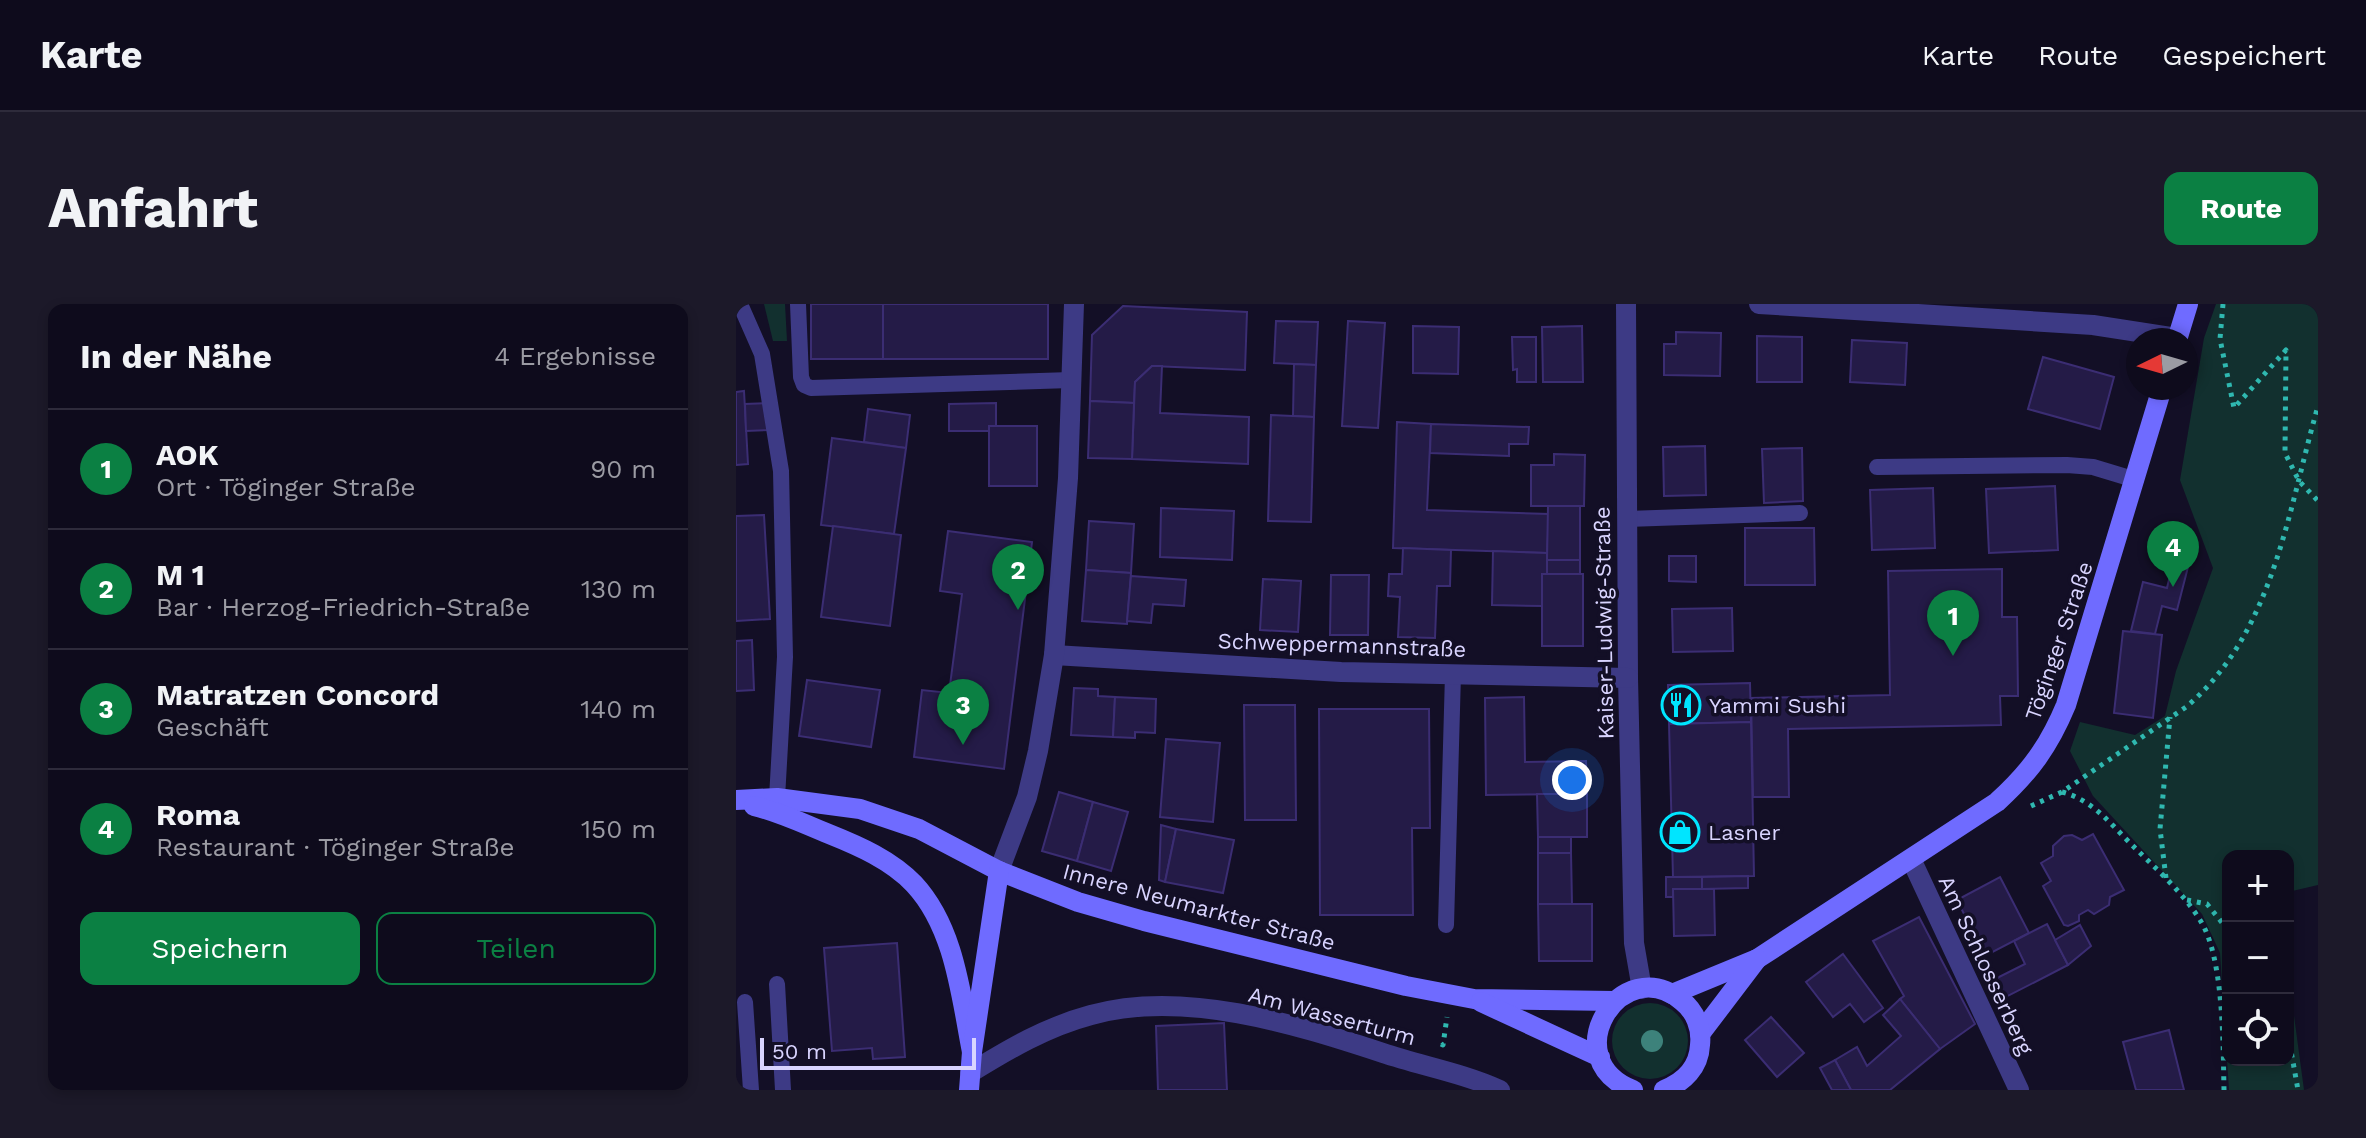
<!DOCTYPE html>
<html lang="de">
<head>
<meta charset="utf-8">
<style>
	body { margin:0; font-family:"Work Sans",sans-serif; background:#1c1929; color:#f1f3f6 }
	.controls { position:absolute; right:24px; bottom:24px; display:grid; overflow:hidden; border-radius:16px; box-shadow:0 4px 12px #0003 }
	.controls button { width:72px; height:72px; display:grid; place-items:center; padding:0; border:0; border-bottom:2px solid #2e2b3b; background:#0e0b1c; color:#f1f3f6; font:40px sans-serif }
	.compass { position:absolute; left:1390px; top:24px; width:72px; height:72px; border-radius:50%; background:#0e0b1c; box-shadow:0 4px 12px #0003; rotate:265deg }
	.scale { position:absolute; left:24px; bottom:20px; width:216px; box-sizing:border-box; padding-left:8px; border:4px solid #d9d4ff; border-top:0; font-size:22px; line-height:28px; white-space:nowrap; color:#d9d4ff; -webkit-text-stroke:6px #130f26; paint-order:stroke }
	.you { position:absolute; left:836px; top:476px; width:28px; height:28px; margin:-20px; border:6px solid #fff; border-radius:50%; background:#1a73e8; box-shadow:0 0 0 12px #1a73e833 }
	.badge { display:grid; place-items:center; width:52px; height:52px; border-radius:50%; background:#0b8043; color:#fff; font-size:26px; font-weight:700 }
	.pin { position:absolute; translate:-50% -66px; filter:drop-shadow(0 2px 4px #0008) }
	.pin::after { content:''; position:absolute; top:42px; width:28px; height:24px; background:inherit; clip-path:polygon(0 0,100% 0,50% 100%) }
	.list { margin:0; padding:0; list-style:none }
	h2 { display:flex; justify-content:space-between; align-items:center; height:104px; margin:0; padding:0 32px; font-size:34px }
	h2 small { font-size:26px; font-weight:400; color:#9b9ba3 }
	.list li { display:grid; grid-template-columns:52px 1fr auto; gap:24px; align-items:center; box-sizing:border-box; height:120px; padding:0 32px; border-top:2px solid #2e2b3b }
	.list b { display:block; font-size:30px; white-space:nowrap }
	.list p { margin:0; font-size:26px; white-space:nowrap; color:#9b9ba3 }
	.list em { font-size:26px; font-style:normal; color:#9b9ba3 }
	.actions { display:flex; gap:16px; padding:24px 32px }
	.actions a { flex:1; padding:18px 0; border:2px solid #0b8043; border-radius:16px; text-align:center; font-size:28px; color:#0b8043 }
	.actions .main { background:#0b8043; color:#fff }
	.icon { flex:none; width:44px; height:44px; fill:none; stroke:currentColor; stroke-width:2; stroke-linecap:round; stroke-linejoin:round }
	.map { position:relative; flex:none; width:1582px; height:786px; overflow:hidden; border-radius:16px }
	header { display:flex; align-items:center; gap:48px; box-sizing:border-box; height:112px; padding:0 40px; background:#0e0b1c; border-bottom:2px solid #2e2b3b }
	header strong { font-size:38px }
	nav { display:flex; gap:44px; margin-inline-start:auto; font-size:28px }
	.intro { display:flex; align-items:center; justify-content:space-between; box-sizing:border-box; height:192px; padding:0 48px }
	h1 { margin:0; font-size:56px }
	.button { padding:20px 36px; border-radius:16px; background:#0b8043; color:#fff; font-size:28px; font-weight:700 }
	main { display:flex; gap:48px; padding:0 48px }
	aside { flex:1; background:#0e0b1c; border-radius:16px; box-shadow:0 4px 12px #0003 }
	.map>svg:first-child { display:block }
</style>
</head>
<body>
<header>
<strong>Karte</strong>
<nav><a>Karte</a><a>Route</a><a>Gespeichert</a></nav>
</header>
<div class="intro"><h1>Anfahrt</h1><a class="button">Route</a></div>
<main>
<aside>
<h2>In der Nähe<small>4 Ergebnisse</small></h2>
<ul class="list">
<li><span class="badge">1</span><div><b>AOK</b><p>Ort · Töginger Straße</p></div><em>90 m</em></li>
<li><span class="badge">2</span><div><b>M 1</b><p>Bar · Herzog-Friedrich-Straße</p></div><em>130 m</em></li>
<li><span class="badge">3</span><div><b>Matratzen Concord</b><p>Geschäft</p></div><em>140 m</em></li>
<li><span class="badge">4</span><div><b>Roma</b><p>Restaurant · Töginger Straße</p></div><em>150 m</em></li>
</ul>
<div class="actions"><a class="main">Speichern</a><a>Teilen</a></div>
</aside>
<div class="map">
<svg width="1582" height="786" viewBox="0 0 1582 786">
	<rect width="100%" height="100%" fill="#130f26"/>
	<g fill="#12302f">
		<path d="M28,0H49L51,37H37Z"/>
		<path d="M1480,0H1582V581L1552,588V552H1492V756H1552V667L1568,786H1493L1484,649L1466,610L1357,492L1334,447L1344,418L1399,431L1429,412L1440,367L1477,264L1444,176L1468,34Z"/>
		<circle cx="914" cy="737" r="38"/>
	</g>
	<g fill="#241b47" stroke="#3b2d73" stroke-width="2">
		<rect x="75" y="0" width="72" height="55"/>
		<rect x="147" y="0" width="165" height="55"/>
		<path d="M387,2L511,8L509,66L416,62L399,78L398,99L354,97L356,31Z"/>
		<path d="M540,17L582,18L580,61L538,59Z"/>
		<path d="M612,17L649,19L642,124L606,122Z"/>
		<path d="M677,22L723,23L722,70L677,69Z"/>
		<path d="M846,22L847,78H807L806,23Z"/>
		<path d="M940,28L985,29L984,72L928,71V40H940Z"/>
		<path d="M1021,32L1066,33V78H1021Z"/>
		<path d="M776,33H800V78H781V65L777,66Z"/>
		<path d="M1116,36L1171,39L1169,81L1114,78Z"/>
		<path d="M1307,53L1378,73L1364,125L1292,105Z"/>
		<path d="M558,60L580,61L578,113L557,112Z"/>
		<path d="M416,62H426L424,109L513,113L512,160L396,155L399,78Z"/>
		<path d="M8,87L12,160L0,161V88Z"/>
		<path d="M354,97L398,99L396,155L352,154Z"/>
		<path d="M32,99L34,126L10,127L9,100Z"/>
		<path d="M260,99V122H253V127H213V100Z"/>
		<path d="M132,105L174,111L170,144L128,138Z"/>
		<path d="M535,111L578,113L575,218L532,217Z"/>
		<path d="M661,118L695,120L691,206L813,210L811,249L657,244Z"/>
		<path d="M695,120L793,123L792,140H773V152L694,149Z"/>
		<rect x="253" y="122" width="48" height="60"/>
		<path d="M96,134L170,144L158,230L85,221Z"/>
		<path d="M969,142L970,191L928,192L927,143Z"/>
		<path d="M1066,144L1067,197L1028,199L1026,145Z"/>
		<path d="M818,150L849,151L848,202H795V161H818Z"/>
		<path d="M1319,182L1322,246L1253,249L1250,185Z"/>
		<path d="M1197,184L1199,244L1136,246L1134,186Z"/>
		<path d="M812,202H844V256H811Z"/>
		<path d="M425,204L498,207L496,256L424,253Z"/>
		<path d="M28,211L34,315L0,317V212Z"/>
		<path d="M353,217L398,220L395,269L350,266Z"/>
		<path d="M97,222L165,231L154,322L85,313Z"/>
		<path d="M1009,224H1078L1079,281H1009Z"/>
		<path d="M212,227L296,238L268,465L178,453L186,386L213,389L226,290L204,287Z"/>
		<path d="M667,244L715,246L714,282H701L699,334L662,333L664,293L652,292L653,270H666Z"/>
		<path d="M757,247L811,249V270H806V302L756,301Z"/>
		<path d="M933,252H960V278L933,277Z"/>
		<path d="M811,256H844V271L811,270Z"/>
		<path d="M1437,259L1452,263L1441,306L1426,302L1419,330L1395,327L1407,278L1431,284Z"/>
		<path d="M1266,265V313H1281L1282,392H1264L1265,421L1052,425L1053,493H1017L1015,394L1154,391L1152,267Z"/>
		<path d="M350,266L395,269L391,320L346,317Z"/>
		<rect x="806" y="270" width="41" height="72"/>
		<path d="M595,271H633L632,331H594Z"/>
		<path d="M395,272L450,276L448,302L417,300L415,319L391,317Z"/>
		<path d="M527,275L565,277L562,328L524,326Z"/>
		<path d="M996,304L997,347L937,348L936,305Z"/>
		<path d="M1387,327L1426,331L1417,414L1378,409Z"/>
		<path d="M16,336L18,386L0,387V337Z"/>
		<path d="M71,376L144,386L135,443L63,432Z"/>
		<path d="M1014,379L1015,418L933,420L932,381Z"/>
		<path d="M338,384L362,385V392L379,393L377,433L335,431Z"/>
		<path d="M379,393L420,395L419,429L399,428V434L377,433Z"/>
		<path d="M788,393L789,458L850,457L851,490L750,491L749,394Z"/>
		<path d="M508,401H559L560,516H509Z"/>
		<path d="M583,405H693L694,524H676L677,611H584Z"/>
		<path d="M1015,418L1018,572L937,573L933,420Z"/>
		<path d="M430,435L484,439L477,518L424,513Z"/>
		<path d="M323,488L357,498L341,557L306,547Z"/>
		<path d="M801,490H851V533H802Z"/>
		<path d="M357,498L392,508L375,567L341,557Z"/>
		<path d="M425,521L440,525L429,578L423,576Z"/>
		<path d="M440,525L498,536L487,589L429,578Z"/>
		<path d="M1357,530L1388,586L1374,593L1373,601L1358,610L1352,606L1343,611V617L1332,622L1328,621L1307,582L1315,577L1305,559L1317,552V542L1328,532L1336,531L1346,536Z"/>
		<rect x="802" y="533" width="33" height="16"/>
		<path d="M802,549H835L836,600H802Z"/>
		<path d="M1012,572V584L966,585V573Z"/>
		<path d="M930,573H966V585H937V593H930Z"/>
		<path d="M1264,573L1293,629L1249,652L1221,596Z"/>
		<path d="M937,585H978L979,631L938,632Z"/>
		<path d="M802,600H856V657H803Z"/>
		<path d="M1183,613L1239,720L1204,745L1164,695L1168,692L1137,637Z"/>
		<path d="M1311,620L1332,661L1264,696L1255,677L1289,660L1278,637Z"/>
		<path d="M1344,621L1355,642L1332,661L1319,636Z"/>
		<path d="M161,639L169,753L137,755L136,744L96,747L88,644Z"/>
		<path d="M1107,650L1147,704L1128,718L1114,700L1097,713L1070,678Z"/>
		<path d="M1164,695L1204,745L1154,786H1115L1099,756L1121,743L1131,762L1165,732L1147,711Z"/>
		<path d="M1035,713L1068,749L1041,773L1009,736Z"/>
		<path d="M488,719L491,786H422L420,722Z"/>
		<path d="M1433,726L1448,786H1400L1387,738Z"/>
		<path d="M1099,756L1115,786H1096L1084,764Z"/>
	</g>
	<g fill="none" stroke-linecap="round" stroke-linejoin="round">
		<g stroke="#2fb8b0" stroke-width="5" stroke-dasharray="4 6" stroke-linecap="butt">
			<path d="M1487,0L1484,35L1498,104L1550,46L1549,149L1563,177L1582,197"/>
			<path d="M1326,488C1356,496 1373,518 1394,539C1418,563 1446,587 1464,616C1488,653 1487,742 1488,786"/>
			<path d="M1295,502L1326,488L1450,403C1538,329 1552,206 1582,102"/>
			<path d="M1430,574L1424,525L1434,413"/>
			<path d="M1451,596L1471,600L1492,626"/>
			<path d="M1552,730L1562,786"/>
			<path d="M705,740L707,741L711,713"/>
		</g>
		<g stroke="#3d3a85" stroke-width="16">
			<path d="M4,0L26,50L45,167L49,353L41,494"/>
			<path d="M62,0L65,73L68,81L75,84L335,76"/>
			<path d="M1141,163L1331,161L1357,163L1400,176"/>
			<path d="M891,215L1064,209"/>
			<path d="M710,621L717,370"/>
			<path d="M41,680L47,786"/>
			<path d="M9,698L15,786"/>
		</g>
		<g stroke="#3d3a85" stroke-width="20">
			<path d="M890,0L892,374L898,639L906,685"/>
			<path d="M1023,0L1357,21L1441,34"/>
			<path d="M318,351L605,368L892,374"/>
			<path d="M1175,555L1283,786"/>
			<path d="M263,567L291,493L302,447L318,351L332,174L338,0"/>
			<path d="M234,769C273,745 310,723 355,711C447,685 559,720 647,749C686,762 727,769 764,786"/>
		</g>
		<g stroke="#6f6bff" stroke-width="20">
			<path d="M1441,36L1452,0"/>
			<path d="M0,496L41,494L124,505L183,525L263,567L342,598L408,617L670,682L738,695L878,697"/>
			<path d="M18,502C44,508 68,520 93,530C123,542 155,556 178,580C219,624 225,692 236,748"/>
			<path d="M936,690L1021,655L1261,498C1294,468 1313,442 1330,401L1426,84"/>
			<path d="M745,698L864,753"/>
			<path d="M964,730L1021,655"/>
			<path d="M233,786L236,748L263,567"/>
			<path d="M897,786C818,755 885,646 946,697C959,707 966,724 964,741C963,763 948,778 928,786"/>
		</g>
	</g>
	<circle fill="#3d827b" cx="916" cy="737" r="11"/>
	<defs>
		<symbol id="restaurant-ring" viewBox="-11 -11 22 22"><circle r="9.5" fill="#130f26" stroke="#00e5ff" stroke-width="1.5"/><path d="M-5-6h1v4h1v-4h1v4h1v-4h1v5L-1.5 .5V6h-2V.5L-5-1ZM5-6V6H3V1.5H1.5Q1.5-4 5-6Z" fill="#00e5ff"/></symbol>
		<symbol id="shop-ring" viewBox="-11 -11 22 22"><circle r="9.5" fill="#130f26" stroke="#00e5ff" stroke-width="1.5"/><path d="M-5-2.5h2.3a2.7 3.5 0 0 1 5.4 0H5L5.5 6h-11ZM-1.5-2.5h3a1.5 2.3 0 0 0-3 0Z" fill="#00e5ff"/></symbol>
	</defs>
	<g fill-rule="evenodd">
		<use href="#restaurant-ring" x="923" y="379" width="44" height="44"/>
		<use href="#shop-ring" x="922" y="506" width="44" height="44"/>
	</g>
	<g text-anchor="middle" dominant-baseline="central" stroke-width="7" stroke-linejoin="round" paint-order="stroke">
		<g font-size="22" fill="#d9d4ff" stroke="#130f26">
			<text transform="translate(868 319) rotate(-91)">Kaiser-Ludwig-Straße</text>
			<text transform="translate(1323 337) rotate(-71)">Töginger Straße</text>
			<text transform="translate(606 341) rotate(2)">Schweppermannstraße</text>
			<text transform="translate(463 603) rotate(15)">Innere Neumarkter Straße</text>
			<text transform="translate(1250 661) rotate(65)">Am Schlosserberg</text>
			<text transform="translate(596 712) rotate(15)">Am Wasserturm</text>
		</g>
		<g font-size="22" fill="#d9d4ff" stroke="#130f26" text-anchor="start">
			<text x="973" y="401">Yammi Sushi</text>
			<text x="972" y="528">Lasner</text>
		</g>
	</g>
</svg>
<div class="controls">
<button>+</button>
<button>−</button>
<button><svg class="icon" aria-label="locate" viewBox="0 0 24 24"><circle cx="12" cy="12" r="6"/><path d="M12 2v4M12 18v4M2 12h4M18 12h4"/></svg></button>
</div>
<svg class="compass" viewBox="-18 -18 36 36"><path d="M0-13l5 13h-10z" fill="#e53935"/><path d="M0 13l5-13h-10z" fill="#9b9ba3"/></svg>
<div class="scale">50 m</div>
<div class="you"></div>
<div class="pin badge" style="left:1217px;top:352px">1</div>
<div class="pin badge" style="left:282px;top:306px">2</div>
<div class="pin badge" style="left:227px;top:441px">3</div>
<div class="pin badge" style="left:1437px;top:283px">4</div>
</div>
</main>
</body>
</html>
